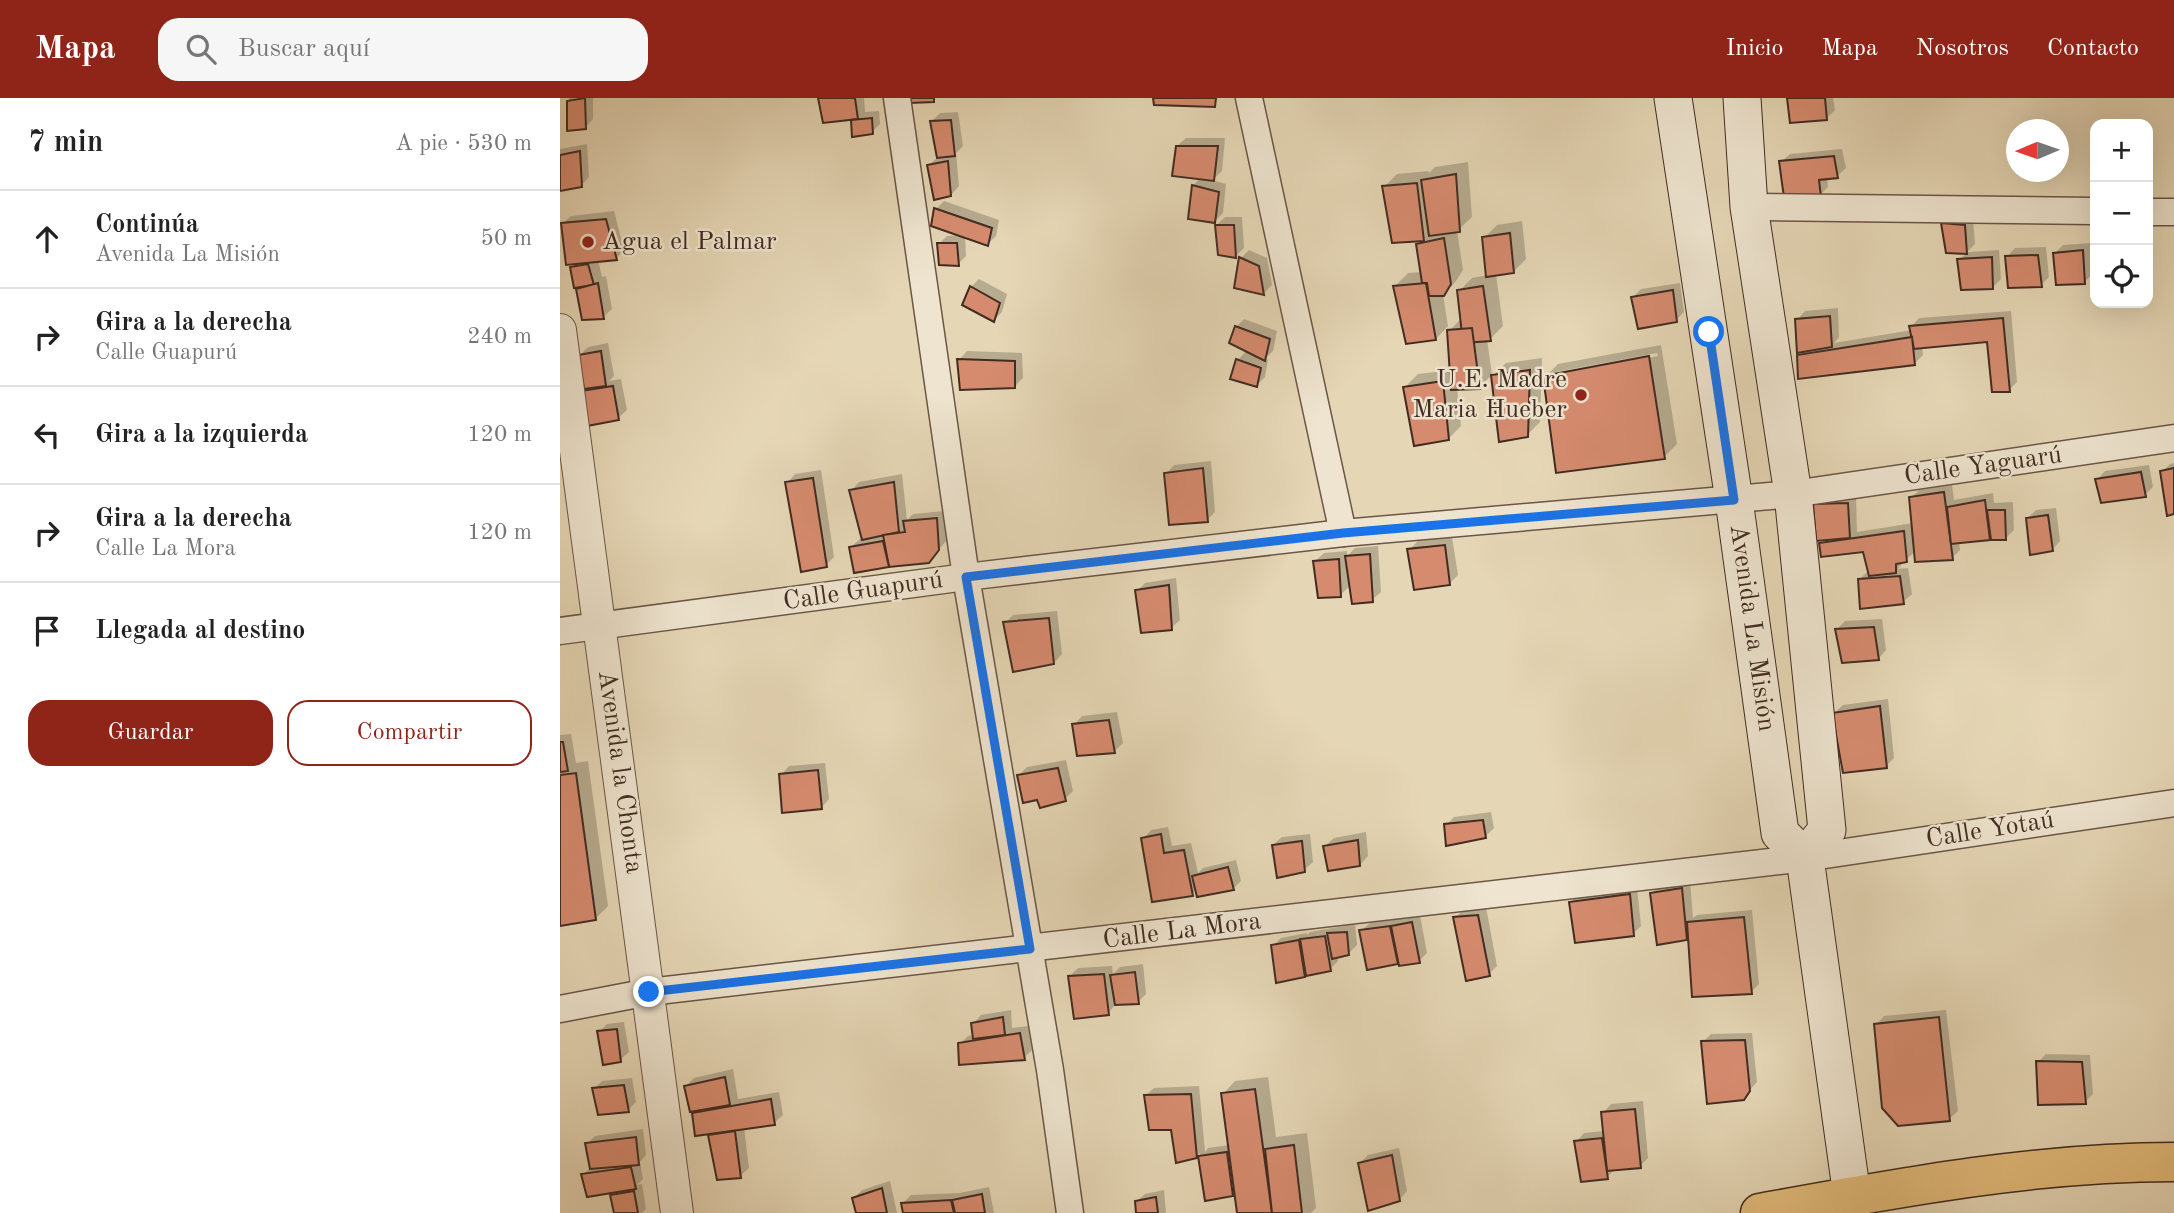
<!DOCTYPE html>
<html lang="es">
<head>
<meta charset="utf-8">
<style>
	body { margin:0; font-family:"Old Standard TT",serif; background:#f6f6f6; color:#222 }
	.controls { position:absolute; right:21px; top:21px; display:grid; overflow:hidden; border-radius:14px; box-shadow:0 7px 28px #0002 }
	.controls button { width:63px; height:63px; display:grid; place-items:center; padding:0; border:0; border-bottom:2px solid #e0e0e0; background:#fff; color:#222; font:35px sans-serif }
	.compass { position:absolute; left:1446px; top:21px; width:63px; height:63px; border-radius:50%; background:#fff; box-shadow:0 7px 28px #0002; rotate:268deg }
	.stop { position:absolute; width:21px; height:21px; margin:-16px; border:5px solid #1a73e8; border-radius:50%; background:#fff }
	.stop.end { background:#1a73e8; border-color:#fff; box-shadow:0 2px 7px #0008 }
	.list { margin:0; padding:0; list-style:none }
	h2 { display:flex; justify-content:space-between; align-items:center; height:91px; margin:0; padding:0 28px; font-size:30px }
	h2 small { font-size:23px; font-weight:400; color:#767676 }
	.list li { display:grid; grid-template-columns:46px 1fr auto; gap:21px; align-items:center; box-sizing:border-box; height:98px; padding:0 28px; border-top:2px solid #e0e0e0 }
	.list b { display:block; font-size:26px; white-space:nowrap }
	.list p { margin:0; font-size:23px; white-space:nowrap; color:#767676 }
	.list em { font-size:23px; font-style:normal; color:#767676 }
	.actions { display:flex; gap:14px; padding:21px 28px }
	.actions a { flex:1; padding:16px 0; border:2px solid #8f2418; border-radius:21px; text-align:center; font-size:24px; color:#8f2418 }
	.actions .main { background:#8f2418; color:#fff }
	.icon { flex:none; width:38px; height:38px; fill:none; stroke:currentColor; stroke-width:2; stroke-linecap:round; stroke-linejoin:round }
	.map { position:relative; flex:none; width:1614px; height:1115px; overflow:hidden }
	header { display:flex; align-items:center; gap:42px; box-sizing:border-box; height:98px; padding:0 35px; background:#8f2418; color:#fff }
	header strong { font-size:33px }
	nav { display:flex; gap:38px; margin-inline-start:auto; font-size:24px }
	.search { width:490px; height:63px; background:#f6f6f6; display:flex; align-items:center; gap:18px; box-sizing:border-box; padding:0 24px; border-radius:21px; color:#767676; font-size:26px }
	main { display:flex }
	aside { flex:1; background:#fff }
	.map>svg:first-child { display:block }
</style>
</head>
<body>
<header>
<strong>Mapa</strong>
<div class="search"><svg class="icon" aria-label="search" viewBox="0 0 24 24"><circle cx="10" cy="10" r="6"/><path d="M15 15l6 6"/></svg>Buscar aquí</div>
<nav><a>Inicio</a><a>Mapa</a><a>Nosotros</a><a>Contacto</a></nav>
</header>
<main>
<aside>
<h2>7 min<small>A pie · 530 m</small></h2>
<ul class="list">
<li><svg class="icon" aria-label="ahead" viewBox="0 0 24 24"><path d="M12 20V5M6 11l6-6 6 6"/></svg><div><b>Continúa</b><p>Avenida La Misión</p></div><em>50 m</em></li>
<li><svg class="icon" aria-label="right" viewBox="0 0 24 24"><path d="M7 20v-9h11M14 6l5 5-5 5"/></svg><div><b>Gira a la derecha</b><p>Calle Guapurú</p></div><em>240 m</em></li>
<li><svg class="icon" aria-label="left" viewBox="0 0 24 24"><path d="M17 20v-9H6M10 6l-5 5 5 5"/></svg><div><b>Gira a la izquierda</b></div><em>120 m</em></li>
<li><svg class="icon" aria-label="right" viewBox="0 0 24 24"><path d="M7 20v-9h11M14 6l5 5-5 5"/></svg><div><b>Gira a la derecha</b><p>Calle La Mora</p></div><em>120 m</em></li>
<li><svg class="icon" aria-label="arrive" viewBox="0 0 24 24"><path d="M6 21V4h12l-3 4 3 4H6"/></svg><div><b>Llegada al destino</b></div></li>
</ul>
<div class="actions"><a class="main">Guardar</a><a>Compartir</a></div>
</aside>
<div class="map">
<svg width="1614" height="1115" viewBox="0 0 1614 1115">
	<rect width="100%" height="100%" fill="#e5d6b5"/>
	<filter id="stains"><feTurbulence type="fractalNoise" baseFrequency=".00286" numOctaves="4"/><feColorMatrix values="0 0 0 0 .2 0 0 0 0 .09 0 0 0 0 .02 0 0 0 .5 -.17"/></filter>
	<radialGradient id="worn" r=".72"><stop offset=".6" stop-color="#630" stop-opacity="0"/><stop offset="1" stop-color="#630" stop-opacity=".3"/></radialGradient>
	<g fill="#0003" fill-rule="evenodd">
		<path d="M9,0H33V21L25,30L9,31Z"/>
		<path d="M261,0H304L305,14L319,13L320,26L312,34L293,37L292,20Z"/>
		<path d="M1229,0H1273L1275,12L1267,20Z"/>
		<path d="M398,14L403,48L396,55L399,88L391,97L369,67L378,59L372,23L380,15Z"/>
		<path d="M626,40H665L662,73L652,82L666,86L663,115L655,123L633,88L641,79L617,48Z"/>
		<path d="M27,46L29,79L21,88L0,91V51Z"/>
		<path d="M1282,51L1286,70L1277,78L1267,79L1268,89L1260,97L1221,64L1230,56Z"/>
		<path d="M908,64L912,119L897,133L903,172L896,183L883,197L888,228L876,241L835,188L848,175L862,174L857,146L863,141L824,89L837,76L869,73V75L875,69Z"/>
		<path d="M384,103L439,122L436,138L428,146L405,138L406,158L398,166L379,146L387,138L402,137L376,111Z"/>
		<path d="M54,113L64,152L56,161L38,162L42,179L46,178L52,211L43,219L23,221L12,169L17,164L2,126L11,118Z"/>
		<path d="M1391,118L1413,119L1415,146L1407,154L1383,126Z"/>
		<path d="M665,119H682L684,150L676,158L657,127Z"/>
		<path d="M962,123L966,161L953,174L936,176L943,228L930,241H927L932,277L919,289L897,290L901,328L888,341L845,289L858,276L892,272L889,233L902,220L899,193L912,180L928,177L924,140L937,127Z"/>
		<path d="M1531,145L1532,157L1535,154V178V174L1524,184L1495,155L1503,147Z"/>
		<path d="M1486,149L1489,179L1481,187L1447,159L1455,150Z"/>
		<path d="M689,152L707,160L712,187L704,195L676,188L681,160Z"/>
		<path d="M1439,152L1441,181L1433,189L1399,162L1408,154Z"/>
		<path d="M419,181L447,196L442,214L434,222L411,189Z"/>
		<path d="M1120,185L1124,214L1116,222L1073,199L1081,191Z"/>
		<path d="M1278,210L1279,239L1274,245L1352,232L1351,229L1359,220L1451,213L1457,284L1449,292L1429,242L1362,249L1363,257L1355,265L1239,257L1244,252L1237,222L1245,213Z"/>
		<path d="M684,221L717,233L713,253L705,260L708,262L705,279L697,287L678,262L687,252L676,229Z"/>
		<path d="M48,245L54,278L49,283L61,281L67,312L58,320L23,294L26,291L20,257L28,249Z"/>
		<path d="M1101,247L1117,346L1104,359L985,279L998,266ZM1097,255L1098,258L996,277V274Z"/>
		<path d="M407,253L462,255L463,280L454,289L399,262Z"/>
		<path d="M982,260L980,324L967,337L933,278L946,265Z"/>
		<path d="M651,363L655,414L647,422L606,376L614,367Z"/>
		<path d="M1614,365V415L1602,374L1610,366Z"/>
		<path d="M1589,367L1593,389L1585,397L1537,382L1545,373Z"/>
		<path d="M261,372L274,459L266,467L227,385L235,376Z"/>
		<path d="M342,376L347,422L353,416L384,413L387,442L368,464L295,473L291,449L300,441L303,440L291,393L299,384Z"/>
		<path d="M1392,387L1394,402L1433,395L1434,405L1453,404L1454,432L1446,440L1399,444L1400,452L1392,460L1356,453L1344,463L1338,471L1348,470L1352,496L1343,504L1300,481L1309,472L1305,452L1261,446L1266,441L1254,407L1263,399L1296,397L1297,434L1353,425L1351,400L1359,392Z"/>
		<path d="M1496,410L1500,443L1492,452L1467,421L1476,412Z"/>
		<path d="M892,439L898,477L889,486L849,452L858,443Z"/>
		<path d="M818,448L821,494L812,502L791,487L780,497L755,463L764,455L787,453V458L795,450Z"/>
		<path d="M616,480L620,522L611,530L577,493L585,485Z"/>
		<path d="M497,513L502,556L494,565L445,525L453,517Z"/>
		<path d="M1322,521L1326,552L1318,561L1277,531L1285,523Z"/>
		<path d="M1328,601L1334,660L1326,668L1274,615L1283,607Z"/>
		<path d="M557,614L563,645L554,654L514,627L522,618Z"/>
		<path d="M11,636L16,665L28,663L48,808L35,821L0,826V637Z"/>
		<path d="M506,662L513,693L505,701L478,700L458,678L467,669Z"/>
		<path d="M265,665L269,701L261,710L221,677L229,668Z"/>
		<path d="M931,714L934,730L925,739L886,727L894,719Z"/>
		<path d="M608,729L612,748L631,745L638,775L643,770L676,762L681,783L673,791H637L632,796L583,741L591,732Z"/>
		<path d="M806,734L808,758L800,767L765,748L774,740Z"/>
		<path d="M750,736L753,764L744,772L713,747L722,739Z"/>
		<path d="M1130,782L1133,820L1137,817L1192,812L1199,886L1191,894L1130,840L1099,845L1092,795L1100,787Z"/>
		<path d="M1077,789L1081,828L1073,836L1011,804L1019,796Z"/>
		<path d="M926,809L937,868L929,876L895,820L903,812Z"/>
		<path d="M860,817L867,855L859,863L808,870L801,833L810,825Z"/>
		<path d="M795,826L797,847L788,856L777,858L778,863L770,871L718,883L713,848L721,840L747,835V837L750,834Z"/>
		<path d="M583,866L586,896L578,904L556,906L548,915L510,878L518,870L552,868L553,876L560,869Z"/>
		<path d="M451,912L452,930L468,928L472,952L464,960L400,946L408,938L414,937L413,926L421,917Z"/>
		<path d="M1386,912L1398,1013L1389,1021L1316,927L1324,918Z"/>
		<path d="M64,924L69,954L60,962L39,934L47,926Z"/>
		<path d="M1192,935L1197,984L1183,1000L1143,944L1151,936Z"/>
		<path d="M1486,956L1530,957L1533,996L1525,1004L1478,964Z"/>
		<path d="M173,971L178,1001L219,994L223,1017L214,1025L184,1029L189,1070L180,1078L158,1080L150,1034L137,1036L133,1012L126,988L134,980Z"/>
		<path d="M708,979L716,1039L747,1035L756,1110L751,1115H678L675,1093L672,1097L647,1101L640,1055L636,1058L585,998L594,990L639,988L645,1054L648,1050L669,1047L663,996L675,983Z"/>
		<path d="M72,980L76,1004L68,1012L34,991L42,983Z"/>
		<path d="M1083,1003L1088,1060L1080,1068L1056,1070L1047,1079L1016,1044L1024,1035L1045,1033L1043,1015L1051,1006Z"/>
		<path d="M83,1031L86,1057L80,1064L83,1081L77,1087L82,1086L86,1111L82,1115H56L52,1097L57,1092L23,1077L31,1069L27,1046L35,1038Z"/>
		<path d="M839,1050L847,1093L839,1102L800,1065L808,1057Z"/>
		<path d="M330,1083L337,1115H298L294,1100L302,1092Z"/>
		<path d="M429,1089L434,1115H345L343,1105L351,1097L400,1095Z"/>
		<path d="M604,1092L606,1115H578L576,1104L585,1096Z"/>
	</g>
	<g fill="#d68b6f" stroke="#422c22" stroke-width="2">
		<path d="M25,0L26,31L7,33V3Z"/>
		<path d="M258,0H295L298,21L263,25Z"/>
		<path d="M351,0H374V4L350,5Z"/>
		<path d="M593,0H656L655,9L594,7Z"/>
		<path d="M1227,0H1265L1267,22L1230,25Z"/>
		<path d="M312,20L313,36L292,39L291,22Z"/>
		<path d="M391,22L395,58L377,60L370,23Z"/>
		<path d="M616,48H658L654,83L612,78Z"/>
		<path d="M20,53L22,89L0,93V57Z"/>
		<path d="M1274,58L1278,80L1259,82L1261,99L1224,100L1219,63Z"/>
		<path d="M388,63L391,98L374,102L367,67Z"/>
		<path d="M896,76L900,134L869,138L861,82Z"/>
		<path d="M857,85L864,143L832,145L822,88Z"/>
		<path d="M632,87L659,94L655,125L628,121Z"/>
		<path d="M374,110L432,130L428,148L371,128Z"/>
		<path d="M46,121L57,162L6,167L1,125Z"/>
		<path d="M1381,125L1405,127L1407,156L1386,155Z"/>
		<path d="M655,127H674L676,160L658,157Z"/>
		<path d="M950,135L954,175L926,179L922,139Z"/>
		<path d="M884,140L891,186L884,198H869L867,185H862L856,146Z"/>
		<path d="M377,145H397L399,168L379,167Z"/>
		<path d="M1523,152L1525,186L1496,187L1493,155Z"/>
		<path d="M1478,157L1482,189L1448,190L1445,158Z"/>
		<path d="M679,159L699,168L704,197L674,190Z"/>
		<path d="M1432,159L1433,191L1401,192L1397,161Z"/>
		<path d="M28,166L34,187L14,190L10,169Z"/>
		<path d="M38,185L44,221L22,222L16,191Z"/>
		<path d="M866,185L876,242L846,246L833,188Z"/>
		<path d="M410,188L440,205L434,224L402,207Z"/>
		<path d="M923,188L931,243L903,245L897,192Z"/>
		<path d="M1113,192L1117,224L1078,231L1071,199Z"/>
		<path d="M1270,218L1272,249L1237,255L1235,221Z"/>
		<path d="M1443,220L1450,294H1432L1427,244L1354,251L1349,228Z"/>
		<path d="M675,228L710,241L705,263L669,245Z"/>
		<path d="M912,230L920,291L891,292L887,232Z"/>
		<path d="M1352,239L1355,267L1238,281L1237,257Z"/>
		<path d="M41,253L46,288L24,291L18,257Z"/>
		<path d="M1089,258L1105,361L996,375L983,278Z"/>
		<path d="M397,261L455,263V290L400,292Z"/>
		<path d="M676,261L701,270L697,289L670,281Z"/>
		<path d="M970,272L968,339L939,344L931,277Z"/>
		<path d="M883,283L889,342L854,348L843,289Z"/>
		<path d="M53,288L59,322L27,328L21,293Z"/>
		<path d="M643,370L648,424L609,427L604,375Z"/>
		<path d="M1614,370V416L1607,418L1600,373Z"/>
		<path d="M1581,374L1586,399L1541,405L1535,381Z"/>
		<path d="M253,380L267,469L241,474L225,384Z"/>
		<path d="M334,384L339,434L302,442L289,392Z"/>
		<path d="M1384,394L1393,462L1355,464L1349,399Z"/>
		<path d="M1425,402L1430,442L1391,446L1387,409Z"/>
		<path d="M1288,405L1290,440L1256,443L1253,406Z"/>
		<path d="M1427,412H1445L1446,442H1431Z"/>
		<path d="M1488,417L1493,453L1470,457L1466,420Z"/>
		<path d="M377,420L379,452L369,465L329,469L323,437L345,434L343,423Z"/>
		<path d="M1344,433L1347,464L1336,466V475L1309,478L1303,454L1261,459L1259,445Z"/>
		<path d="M323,443L329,469L294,475L289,449Z"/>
		<path d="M885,447L890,487L854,492L847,451Z"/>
		<path d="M810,456L813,504L792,506L785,458Z"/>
		<path d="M779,461L781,499L758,500L753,463Z"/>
		<path d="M1340,478L1344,506L1300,511L1298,481Z"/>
		<path d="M609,487L612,532L581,535L575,492Z"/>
		<path d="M489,520L494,566L453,574L443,524Z"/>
		<path d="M1314,529L1319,562L1282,565L1275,531Z"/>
		<path d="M1320,608L1327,670L1283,675L1272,615Z"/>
		<path d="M549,622L555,655L517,658L512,626Z"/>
		<path d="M0,644H3L8,673L0,674Z"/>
		<path d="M498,670L506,703L480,710L477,702L463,705L457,677Z"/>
		<path d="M258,672L262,711L222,715L219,676Z"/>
		<path d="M16,675L36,822L0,828V677Z"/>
		<path d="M923,722L926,740L886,748L884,726Z"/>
		<path d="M601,736L604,755L624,752L633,798L592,804L581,740Z"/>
		<path d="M798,742L800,768L768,773L763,748Z"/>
		<path d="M742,743L745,774L717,780L712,747Z"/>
		<path d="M668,769L674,792L637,799L632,778Z"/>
		<path d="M1122,790L1127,842L1097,847L1090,795Z"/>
		<path d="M1070,796L1074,838L1015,845L1009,804Z"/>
		<path d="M918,817L930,878L906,883L893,819Z"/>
		<path d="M1184,819L1192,896L1132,899L1127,824Z"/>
		<path d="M852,824L860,865L839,868L831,828Z"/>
		<path d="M830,828L838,866L807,872L799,832Z"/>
		<path d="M787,834L789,857L772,861L767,835Z"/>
		<path d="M765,838L771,873L746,878L740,841Z"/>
		<path d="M739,842L745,879L716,885L711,847Z"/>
		<path d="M575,874L579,906L555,907L550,877Z"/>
		<path d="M544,876L549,917L514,921L508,878Z"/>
		<path d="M443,919L445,937L413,941L411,925Z"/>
		<path d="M1379,919L1390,1023L1338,1028L1322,1010L1314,926Z"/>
		<path d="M57,931L61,964L43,967L37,933Z"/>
		<path d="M460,935L465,962L399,967L398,945Z"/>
		<path d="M1185,942L1190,993L1184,1002L1147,1006L1141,943Z"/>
		<path d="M1476,963L1522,964L1526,1006L1478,1007Z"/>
		<path d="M165,979L170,1007L130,1014L124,988Z"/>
		<path d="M64,987L69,1014L38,1017L32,990Z"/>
		<path d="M695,991L712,1115H677L661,995Z"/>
		<path d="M631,996L637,1060L616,1065L611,1032H589L584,997Z"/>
		<path d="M211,1001L215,1027L135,1038L132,1015Z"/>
		<path d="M1075,1011L1081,1070L1047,1073L1041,1014Z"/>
		<path d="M175,1033L181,1080L157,1082L148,1037Z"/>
		<path d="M76,1039L79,1067L30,1071L25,1045Z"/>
		<path d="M1042,1040L1048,1081L1021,1084L1014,1043Z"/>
		<path d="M734,1047L742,1115H712L705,1051Z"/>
		<path d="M667,1054L673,1098L645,1103L638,1058Z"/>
		<path d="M832,1057L840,1103L808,1113L798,1065Z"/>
		<path d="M71,1069L76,1091L27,1099L21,1076Z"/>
		<path d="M322,1090L327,1115H296L292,1100Z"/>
		<path d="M74,1093L78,1115H54L50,1097Z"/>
		<path d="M422,1096L425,1115H395L392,1102Z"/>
		<path d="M596,1099L598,1115H576L575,1103Z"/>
		<path d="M391,1102L394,1115H343L341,1105Z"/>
	</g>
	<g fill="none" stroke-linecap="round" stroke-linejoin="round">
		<defs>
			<g id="minor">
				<path d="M337,0L406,479L490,972L510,1115"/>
				<path d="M689,0L783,435"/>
				<path d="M1189,109L1535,113"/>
				<path d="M1588,114H1614"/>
				<path d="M0,533L406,479L783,435L1233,396L1614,340"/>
				<path d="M0,911L89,894L1245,760L1614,705"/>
			</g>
			<path id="tertiary" d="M0,232L117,1115"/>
			<g id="secondary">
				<path d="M1113,0L1174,402L1220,735L1245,760L1292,1098L1291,1115"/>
				<path d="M1182,0L1189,109L1233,396L1267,732L1245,760"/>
			</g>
			<path id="trunk" d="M1200,1115C1337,1090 1474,1064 1614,1064"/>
		</defs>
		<use href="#minor" stroke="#6b5647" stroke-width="29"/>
		<use href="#tertiary" stroke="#6b5647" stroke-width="34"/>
		<use href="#secondary" stroke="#422c22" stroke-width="39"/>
		<use href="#trunk" stroke="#422c22" stroke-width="41"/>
		<use href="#minor" stroke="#eee4cf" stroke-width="26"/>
		<use href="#tertiary" stroke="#eee4cf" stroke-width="32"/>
		<use href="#secondary" stroke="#eee4cf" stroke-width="37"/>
		<use href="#trunk" stroke="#e2bb7a" stroke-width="38"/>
	</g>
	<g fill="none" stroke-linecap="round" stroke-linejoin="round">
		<path stroke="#1a73e8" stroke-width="9" d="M89,894L470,851L406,479L783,435L1174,402L1149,234"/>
	</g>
	<g fill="#8f2418" stroke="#eee4cf" stroke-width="2.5">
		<circle cx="28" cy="144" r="7"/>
		<circle cx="1021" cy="297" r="7"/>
	</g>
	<g text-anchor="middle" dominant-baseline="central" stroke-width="5" stroke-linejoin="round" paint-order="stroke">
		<g font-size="26" fill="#422c22" stroke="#eee4cf" text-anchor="start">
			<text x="42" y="144">Agua el Palmar</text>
			<text x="1007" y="282" text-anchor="end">U.E. Madre<tspan x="1007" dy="30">Maria Hueber</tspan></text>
		</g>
		<g font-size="26" fill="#422c22" stroke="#eee4cf">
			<text transform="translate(1423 368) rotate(-8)">Calle Yaguarú</text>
			<text transform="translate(303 493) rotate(-8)">Calle Guapurú</text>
			<text transform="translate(1192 530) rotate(82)">Avenida La Misión</text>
			<text transform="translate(60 674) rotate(82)">Avenida la Chonta</text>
			<text transform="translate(1430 732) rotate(-9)">Calle Yotaú</text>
			<text transform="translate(622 833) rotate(-7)">Calle La Mora</text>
		</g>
	</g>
	<rect width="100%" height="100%" filter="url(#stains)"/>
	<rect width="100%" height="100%" fill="url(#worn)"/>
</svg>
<div class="controls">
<button>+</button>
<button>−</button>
<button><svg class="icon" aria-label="locate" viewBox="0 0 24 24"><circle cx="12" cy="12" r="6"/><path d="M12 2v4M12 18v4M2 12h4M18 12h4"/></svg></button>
</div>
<svg class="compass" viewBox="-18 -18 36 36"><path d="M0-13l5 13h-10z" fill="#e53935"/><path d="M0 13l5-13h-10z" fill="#767676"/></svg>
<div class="stop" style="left:1149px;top:234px"></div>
<div class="stop end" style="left:89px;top:894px"></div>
</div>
</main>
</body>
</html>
